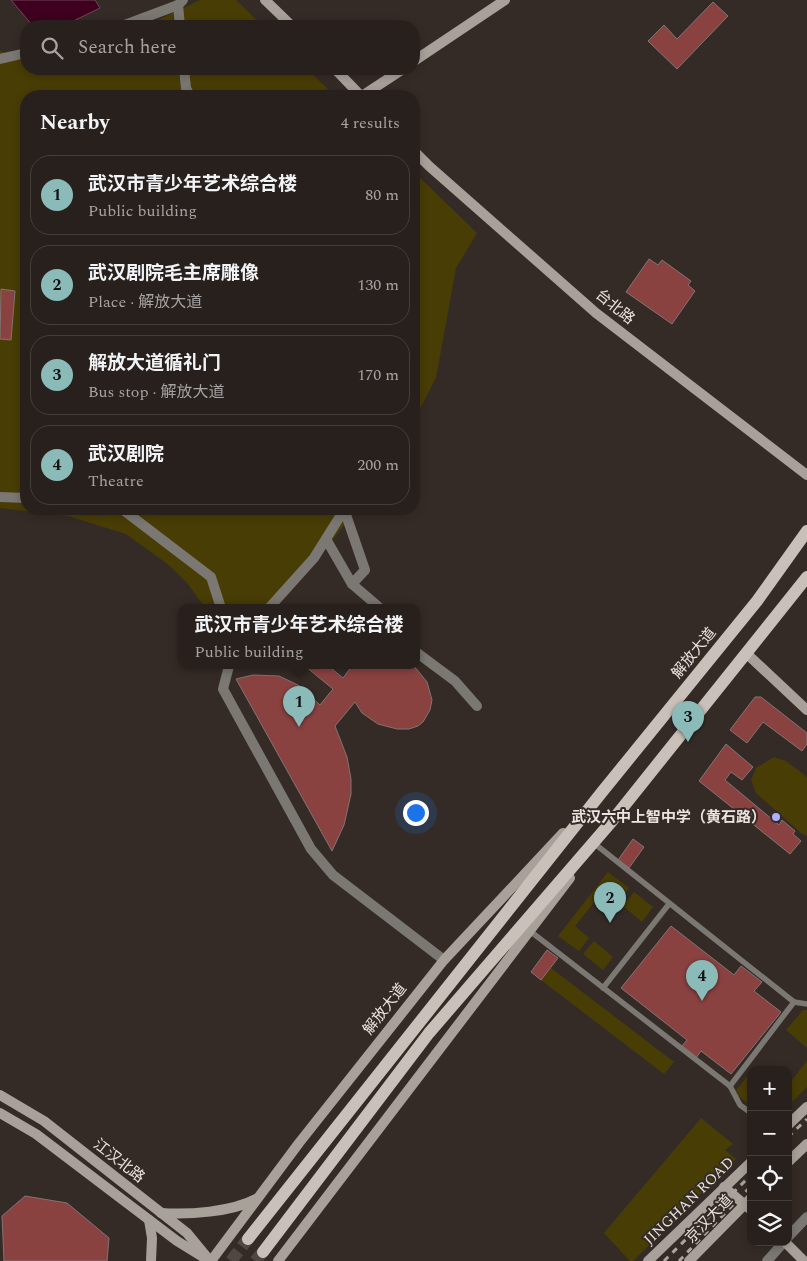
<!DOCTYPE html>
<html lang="en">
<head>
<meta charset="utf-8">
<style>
	body { margin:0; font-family:Spectral,"Noto Sans SC",serif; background:#302825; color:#f1f3f6 }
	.controls { position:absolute; right:15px; bottom:15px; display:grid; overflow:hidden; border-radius:10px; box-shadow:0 2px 8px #0003 }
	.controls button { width:45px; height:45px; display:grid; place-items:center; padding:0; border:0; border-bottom:1px solid #443e3b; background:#28201c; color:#f1f3f6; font:25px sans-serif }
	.you { position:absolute; left:415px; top:812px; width:18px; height:18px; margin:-12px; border:4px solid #fff; border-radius:50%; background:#1a73e8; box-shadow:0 0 0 8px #1a73e833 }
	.badge { display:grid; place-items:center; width:32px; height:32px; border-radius:50%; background:#8bbbb9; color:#111; font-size:16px; font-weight:700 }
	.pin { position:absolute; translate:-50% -41px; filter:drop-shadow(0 1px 2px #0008) }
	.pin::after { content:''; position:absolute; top:26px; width:18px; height:15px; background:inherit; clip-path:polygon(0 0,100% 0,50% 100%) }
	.popup { position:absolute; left:178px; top:604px; width:242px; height:65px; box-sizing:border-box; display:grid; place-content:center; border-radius:10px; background:#28201c; filter:drop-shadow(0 1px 4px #0005); font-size:16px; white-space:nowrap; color:#a5a3a3 }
	.popup b { font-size:19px; color:#f1f3f6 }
	.popup::after { content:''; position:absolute; left:50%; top:100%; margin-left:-10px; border:10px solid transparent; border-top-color:#28201c }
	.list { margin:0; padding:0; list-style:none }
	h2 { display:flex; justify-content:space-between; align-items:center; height:65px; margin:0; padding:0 20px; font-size:21px }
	h2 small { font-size:16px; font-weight:400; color:#a5a3a3 }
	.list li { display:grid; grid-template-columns:32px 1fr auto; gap:15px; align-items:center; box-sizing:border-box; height:80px; margin:0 10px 10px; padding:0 10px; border:1px solid #443e3b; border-radius:20px }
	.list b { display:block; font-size:19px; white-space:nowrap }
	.list p { margin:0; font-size:16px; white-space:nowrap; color:#a5a3a3 }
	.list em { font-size:16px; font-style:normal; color:#a5a3a3 }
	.icon { flex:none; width:28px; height:28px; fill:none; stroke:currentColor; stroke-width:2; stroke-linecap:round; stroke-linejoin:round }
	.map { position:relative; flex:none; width:807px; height:1261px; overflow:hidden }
	.search { position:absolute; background:#28201c; box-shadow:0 2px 8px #0003; left:20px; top:20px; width:400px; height:55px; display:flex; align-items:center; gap:12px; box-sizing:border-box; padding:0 18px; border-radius:20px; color:#a5a3a3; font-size:19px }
	.panel { position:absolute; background:#28201c; box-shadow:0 2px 8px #0003; left:20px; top:90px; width:400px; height:425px; border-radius:20px }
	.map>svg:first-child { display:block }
</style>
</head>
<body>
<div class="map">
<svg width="807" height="1261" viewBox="0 0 807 1261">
	<rect width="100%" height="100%" fill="#352b26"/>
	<g fill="#483d05">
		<path d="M200,0H236L263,26H145Z"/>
		<path d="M0,51L17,56H26V69H307L335,96H26V509H357L320,556L275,608H205L188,584L170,566L126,534L68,516L0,508Z"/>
		<path d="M414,172L477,233L456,268L436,378L414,420Z"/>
		<path d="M774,757L786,761L807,777V836L801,833L756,793L751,780L756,768Z"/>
		<path d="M608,872L629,888L619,901L604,890L575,926L589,938L579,951L558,936Z"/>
		<path d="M634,892L653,907L642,922L623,906Z"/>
		<path d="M594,941L613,957L603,970L583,954Z"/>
		<path d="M551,968L674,1062L664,1074L541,980Z"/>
		<path d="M803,1010H807V1048L786,1030Z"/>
		<path d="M807,1061V1087L788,1106V1085Z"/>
		<path d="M748,1076L751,1078V1106L738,1096L736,1090Z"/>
		<path d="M701,1118L733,1144L725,1150L736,1159L633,1261H630L604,1233Z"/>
	</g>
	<path fill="#3e001e" stroke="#724458" d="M11,0H95L100,8L63,26H33Z"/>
	<g fill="#8a4241" stroke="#827473">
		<path d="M713,2L728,16L677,69L648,41L664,25L677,39Z"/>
		<path d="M649,259L658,265L662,260L691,281L688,285L695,291L672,324L626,292Z"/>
		<path d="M1,289L15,291L11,340L0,339Z"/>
		<path d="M305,666H335L332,669L343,678L352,666H414L427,682L432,700L430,710L423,722L418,726L409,729H397L378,724L362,713L355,702L335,726L347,757L351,779V794L344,825L332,851L236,679L253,675L279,676L300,686L320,705L333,689Z"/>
		<path d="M755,697H761L807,733V744L802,751L763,722L747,743L730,730Z"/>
		<path d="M726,744L753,767L742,780L731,772L725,780L779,825L782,820L795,831L793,834L801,841L790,854L699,781Z"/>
		<path d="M633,839L644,847L629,868L618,860Z"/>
		<path d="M671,926L734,975L741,966L762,982L754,991L781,1012L731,1074L701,1051L696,1058L681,1047L687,1040L621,988Z"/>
		<path d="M547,950L558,958L541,980L531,972Z"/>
		<path d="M25,1196L67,1203L109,1238L107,1261H4L2,1216Z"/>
	</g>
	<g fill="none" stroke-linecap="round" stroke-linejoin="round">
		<g stroke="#504742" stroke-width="12" stroke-dasharray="12 6" stroke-linecap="butt">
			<path d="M231,1261L248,1239"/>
			<path d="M255,1261L263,1252"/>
		</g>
		<g stroke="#7b7773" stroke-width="5.5">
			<path d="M595,844L794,1002L807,1004"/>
			<path d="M530,931L730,1086L740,1105L751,1113"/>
			<path d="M603,988L669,904"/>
			<path d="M730,1086L794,1002"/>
		</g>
		<g stroke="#7b7773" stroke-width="10">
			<path d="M178,5L180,26"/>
			<path d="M122,26L178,5L183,0"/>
			<path d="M0,59L26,53"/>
			<path d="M184,69L186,88L190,96"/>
			<path d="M0,497L26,498"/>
			<path d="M122,509L211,577L221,608"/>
			<path d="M344,509L365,570L352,584L380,608"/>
			<path d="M326,539L352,584"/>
			<path d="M269,608L314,558L344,510"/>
			<path d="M416,652L455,681L477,706"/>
			<path d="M229,666L223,689L311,849L333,875L444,960"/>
			<path d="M788,1237L807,1217"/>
			<path d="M767,1261L784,1242"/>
		</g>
		<g stroke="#a7a19a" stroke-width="10">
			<path d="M265,0L292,26"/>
			<path d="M414,61L505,0"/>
			<path d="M335,69L361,96"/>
			<path d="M362,96L403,69"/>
			<path d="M414,151L429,166L596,313L807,475"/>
			<path d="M746,653L807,710"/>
			<path d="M0,1095L44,1121L187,1233L210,1261"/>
			<path d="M0,1113L36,1134L177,1241L203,1257"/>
			<path d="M788,1125L807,1107"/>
			<path d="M788,1162L807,1144"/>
			<path d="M724,1187L751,1210"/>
			<path d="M161,1213C188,1215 232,1212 256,1199"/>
			<path d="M149,1220L152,1238L151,1261"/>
			<path d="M785,1242L804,1261"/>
			<path d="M211,1261L299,1143L444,960L563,833"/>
			<path d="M278,1261L570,878"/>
			<path d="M648,1261L751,1162"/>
			<path d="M689,1261L751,1198"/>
		</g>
		<g stroke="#c9c1b9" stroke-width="12">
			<path d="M248,1239L602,792L757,601L807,531"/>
			<path d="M263,1252L429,1033L612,821L807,577"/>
		</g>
		<g stroke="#aca4a1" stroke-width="3" stroke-dasharray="6 6" stroke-linecap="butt">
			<path d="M788,1137L807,1119"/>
			<path d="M664,1261L751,1175"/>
			<path d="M679,1261L751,1186"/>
		</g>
	</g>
	<circle fill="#adaffb" stroke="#352b26" stroke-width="2" cx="776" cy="817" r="5"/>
	<g text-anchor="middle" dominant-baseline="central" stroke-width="4" stroke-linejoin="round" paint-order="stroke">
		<g font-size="15" fill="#eae3e0" stroke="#352b26">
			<text transform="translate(615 307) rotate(39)">台北路</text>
			<text transform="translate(694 653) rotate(-51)">解放大道</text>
			<text transform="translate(385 1009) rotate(-52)">解放大道</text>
			<text transform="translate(119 1161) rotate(38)">江汉北路</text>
			<text transform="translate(689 1201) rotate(-44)">JINGHAN ROAD</text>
			<text transform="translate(709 1219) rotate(-46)">京汉大道</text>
		</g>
		<g font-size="15" font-weight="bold" fill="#eae3e0" stroke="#352b26" text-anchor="end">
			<text x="766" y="817">武汉六中上智中学（黄石路）</text>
		</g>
	</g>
</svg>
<div class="controls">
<button>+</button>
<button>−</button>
<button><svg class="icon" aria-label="locate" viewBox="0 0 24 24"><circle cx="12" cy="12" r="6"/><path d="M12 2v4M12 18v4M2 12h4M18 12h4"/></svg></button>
<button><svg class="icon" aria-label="layers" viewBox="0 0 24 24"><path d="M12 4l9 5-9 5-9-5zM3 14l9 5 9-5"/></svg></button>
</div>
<div class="you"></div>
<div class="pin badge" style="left:299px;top:727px">1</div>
<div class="popup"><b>武汉市青少年艺术综合楼</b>Public building</div>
<div class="pin badge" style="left:610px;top:923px">2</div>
<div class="pin badge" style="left:688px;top:742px">3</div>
<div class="pin badge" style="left:702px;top:1001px">4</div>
<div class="search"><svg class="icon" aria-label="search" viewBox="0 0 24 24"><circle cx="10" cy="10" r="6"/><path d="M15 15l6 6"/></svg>Search here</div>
<section class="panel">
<h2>Nearby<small>4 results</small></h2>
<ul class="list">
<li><span class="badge">1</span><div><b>武汉市青少年艺术综合楼</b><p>Public building</p></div><em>80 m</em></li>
<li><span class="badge">2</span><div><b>武汉剧院毛主席雕像</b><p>Place · 解放大道</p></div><em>130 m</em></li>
<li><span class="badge">3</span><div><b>解放大道循礼门</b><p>Bus stop · 解放大道</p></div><em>170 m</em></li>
<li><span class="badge">4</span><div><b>武汉剧院</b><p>Theatre</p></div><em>200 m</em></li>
</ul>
</section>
</div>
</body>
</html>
